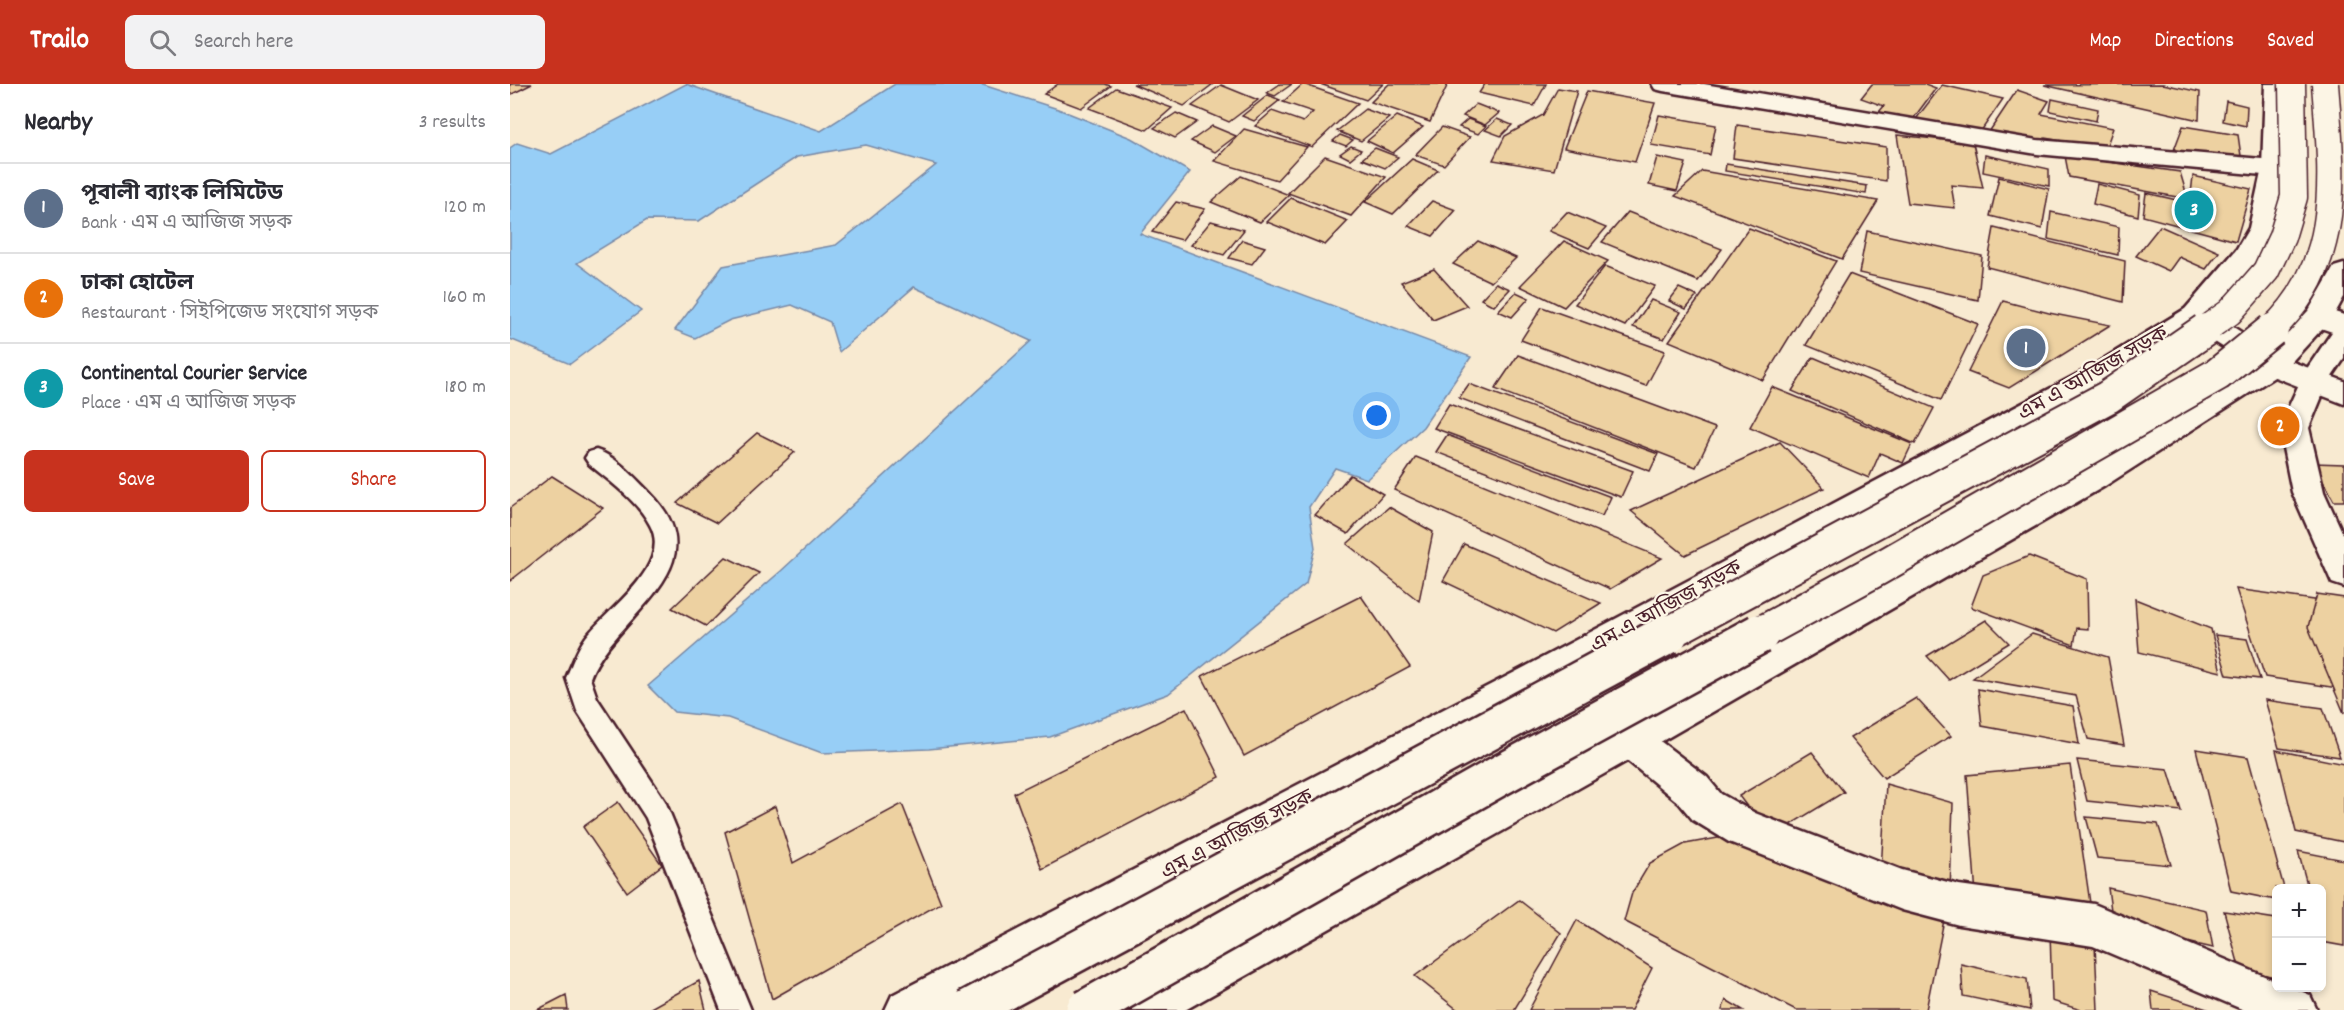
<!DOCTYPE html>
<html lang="en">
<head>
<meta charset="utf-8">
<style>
	body { margin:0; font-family:Dekko,"Noto Sans Bengali",sans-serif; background:#f2f2f3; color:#2b2b33 }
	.controls { position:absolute; right:18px; bottom:18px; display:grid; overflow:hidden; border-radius:9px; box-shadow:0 3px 9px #0003 }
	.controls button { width:54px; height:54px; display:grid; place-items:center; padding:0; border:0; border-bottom:2px solid #e1e1e2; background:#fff; color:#2b2b33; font:30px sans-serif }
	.you { position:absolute; left:867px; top:332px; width:21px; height:21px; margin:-15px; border:4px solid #fff; border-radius:50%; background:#1a73e8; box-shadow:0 0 0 9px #1a73e833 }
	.badge { display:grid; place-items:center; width:39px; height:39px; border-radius:50%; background:#c8321e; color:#fff; font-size:20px; font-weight:700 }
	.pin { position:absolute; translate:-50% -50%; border:3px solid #fff; box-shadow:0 2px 6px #0006 }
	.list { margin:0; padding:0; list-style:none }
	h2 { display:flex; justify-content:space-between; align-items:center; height:78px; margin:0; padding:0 24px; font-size:26px }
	h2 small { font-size:20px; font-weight:400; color:#7c7c81 }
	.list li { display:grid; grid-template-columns:39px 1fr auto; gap:18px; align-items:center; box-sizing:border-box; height:90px; padding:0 24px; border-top:2px solid #e1e1e2 }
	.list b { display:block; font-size:22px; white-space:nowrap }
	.list p { margin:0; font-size:20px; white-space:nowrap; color:#7c7c81 }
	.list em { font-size:20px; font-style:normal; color:#7c7c81 }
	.actions { display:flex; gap:12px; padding:18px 24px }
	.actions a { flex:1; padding:14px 0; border:2px solid #c8321e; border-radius:9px; text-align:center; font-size:21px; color:#c8321e }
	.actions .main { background:#c8321e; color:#fff }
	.icon { flex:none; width:33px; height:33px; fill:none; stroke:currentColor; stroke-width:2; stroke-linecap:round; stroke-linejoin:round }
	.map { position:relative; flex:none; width:1834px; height:926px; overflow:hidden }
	header { display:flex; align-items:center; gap:36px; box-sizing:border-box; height:84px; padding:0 30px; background:#c8321e; color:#fff }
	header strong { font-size:28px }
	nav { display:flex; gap:33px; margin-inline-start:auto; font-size:21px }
	.search { width:420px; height:54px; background:#f2f2f3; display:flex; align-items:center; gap:15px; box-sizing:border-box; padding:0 21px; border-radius:9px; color:#7c7c81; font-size:22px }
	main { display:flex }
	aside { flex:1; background:#fff }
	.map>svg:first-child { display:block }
</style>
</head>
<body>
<header>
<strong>Trailo</strong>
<div class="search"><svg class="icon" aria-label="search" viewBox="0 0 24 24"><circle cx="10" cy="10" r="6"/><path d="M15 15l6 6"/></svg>Search here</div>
<nav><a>Map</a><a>Directions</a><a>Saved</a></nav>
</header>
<main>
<aside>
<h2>Nearby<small>3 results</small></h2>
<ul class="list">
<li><span class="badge" style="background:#5c6f8a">1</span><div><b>পূবালী ব্যাংক লিমিটেড</b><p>Bank · এম এ আজিজ সড়ক</p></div><em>120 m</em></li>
<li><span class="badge" style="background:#e8710a">2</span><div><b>ঢাকা হোটেল</b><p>Restaurant · সিইপিজেড সংযোগ সড়ক</p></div><em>160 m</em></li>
<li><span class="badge" style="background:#0f9aa8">3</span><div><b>Continental Courier Service</b><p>Place · এম এ আজিজ সড়ক</p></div><em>180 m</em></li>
</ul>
<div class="actions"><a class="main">Save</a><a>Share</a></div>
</aside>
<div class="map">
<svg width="1834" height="926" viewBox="0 0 1834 926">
	<rect width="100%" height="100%" fill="#f8ead1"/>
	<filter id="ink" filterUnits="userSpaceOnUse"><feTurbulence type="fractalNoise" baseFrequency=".0167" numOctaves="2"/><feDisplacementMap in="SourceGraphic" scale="12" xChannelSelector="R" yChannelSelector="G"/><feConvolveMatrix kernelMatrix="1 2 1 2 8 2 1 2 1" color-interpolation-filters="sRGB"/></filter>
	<g filter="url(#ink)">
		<path fill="#97cef6" stroke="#7888a5" stroke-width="1.5" d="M176,0L311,47L385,0H470L548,25L621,54L680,88L630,150L961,273L913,343L857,395L825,384L799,423L805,464L796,500L658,610L540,653L419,665L312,669L218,634L164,628L138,602L271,487L521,257L404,203L329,268L320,238L282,221L220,236L185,254L165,246L213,182L326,161L426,81L356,61L287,73L189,137L137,136L67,179L131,227L60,280L0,255V64L7,59L41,70Z"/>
		<g fill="#edd1a1" stroke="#4a1f2b" stroke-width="1.5">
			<path d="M0,0H22L0,11Z"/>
			<path d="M548,0H595L601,2L571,24L534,10Z"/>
			<path d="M623,0H703L674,22Z"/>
			<path d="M770,0H782L765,12L757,9Z"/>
			<path d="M793,0L848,19L802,63L745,42L762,27L793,38L803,28L773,18Z"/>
			<path d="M810,0H873L856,16Z"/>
			<path d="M879,0H938L920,38L861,18Z"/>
			<path d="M975,0H1036L1024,22L969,9Z"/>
			<path d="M1362,0H1415L1426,4L1400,39L1369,28L1374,22L1351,14Z"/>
			<path d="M1653,0L1690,8L1689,36L1534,1Z"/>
			<path d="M711,1L748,16L719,38L682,22Z"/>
			<path d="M1432,1L1493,15L1469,50L1403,39Z"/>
			<path d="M606,4L662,24L637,46L579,24Z"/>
			<path d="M1048,4L1067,7L1044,86L983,76L995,52L1033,31Z"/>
			<path d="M1507,6L1539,17L1531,30L1603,44L1596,64L1535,54L1532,58L1477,51Z"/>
			<path d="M1077,7L1145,19L1125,78L1054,64Z"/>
			<path d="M758,11L770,16L744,37L732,32Z"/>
			<path d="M1542,15L1588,25L1586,37L1540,27Z"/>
			<path d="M1716,17L1737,22L1736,42L1713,37Z"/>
			<path d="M966,20L989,29L975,41L953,32Z"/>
			<path d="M855,25L879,34L851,57L827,47Z"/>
			<path d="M666,29L687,38L665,54L644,44Z"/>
			<path d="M1149,31L1206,41L1200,71L1141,61Z"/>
			<path d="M887,32L913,43L883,69L857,57Z"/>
			<path d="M958,35L976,42L968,50L949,43Z"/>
			<path d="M987,35L1002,41L991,52L975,46Z"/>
			<path d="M1227,41L1376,63V97L1223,74Z"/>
			<path d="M702,42L726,52L705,68L681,57Z"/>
			<path d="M1673,42L1728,51L1732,79L1664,66Z"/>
			<path d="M932,43L960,53L934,81L905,71Z"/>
			<path d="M734,45L797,63L767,96L704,77Z"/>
			<path d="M830,51L843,56L836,62L823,57Z"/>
			<path d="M1387,51L1463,59L1473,104L1441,101L1445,124L1398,119Z"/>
			<path d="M841,62L851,66L840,75L830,70Z"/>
			<path d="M865,64L888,73L875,84L852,75Z"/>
			<path d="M1475,71L1539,85V102L1473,88Z"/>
			<path d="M815,72L876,93L841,132L778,109Z"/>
			<path d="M1555,72L1670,88L1678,115L1559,93Z"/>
			<path d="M1147,73L1176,79L1167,107L1139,101Z"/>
			<path d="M902,75L928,86L883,130L855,118Z"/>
			<path d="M1216,80L1357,102L1356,110L1215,87Z"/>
			<path d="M1192,87L1368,117L1332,175L1165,112Z"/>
			<path d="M731,92L779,111L750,138L701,118Z"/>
			<path d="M1683,92L1741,105L1726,157L1633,132L1636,109L1680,119Z"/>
			<path d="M1489,93L1539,105L1532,145L1480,132Z"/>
			<path d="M1587,100L1630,111L1628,132L1583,120Z"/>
			<path d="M781,114L838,137L815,161L757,138Z"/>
			<path d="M922,117L946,126L923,152L898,142Z"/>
			<path d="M666,118L695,125L672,156L642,148Z"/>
			<path d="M1057,128L1096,144L1079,164L1039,147Z"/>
			<path d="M1118,128L1212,165L1188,197L1092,158Z"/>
			<path d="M1541,128L1609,143L1608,171L1538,155Z"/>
			<path d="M701,137L734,146L714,171L681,161Z"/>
			<path d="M1650,142L1709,168L1696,185L1669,173L1659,187L1626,172Z"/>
			<path d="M1239,144L1326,177L1253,296L1159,257Z"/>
			<path d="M1484,144L1615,177L1613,218L1477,183Z"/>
			<path d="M1357,147L1472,172L1468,216L1349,189Z"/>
			<path d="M732,156L755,163L742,180L719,174Z"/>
			<path d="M968,157L1006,174L981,198L943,180Z"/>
			<path d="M1054,157L1098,177L1054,223L1010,202Z"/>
			<path d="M1095,182L1145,202L1115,242L1065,220Z"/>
			<path d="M924,185L957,222L923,236L891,198Z"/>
			<path d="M1339,190L1468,240L1431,316L1296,261Z"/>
			<path d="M986,199L1000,205L984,222L971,215Z"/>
			<path d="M1169,204L1187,212L1176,225L1159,217Z"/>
			<path d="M1006,208L1019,214L1002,233L988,227Z"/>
			<path d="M1141,216L1171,228L1154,255L1123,243Z"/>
			<path d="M1493,217L1539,229L1600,241L1499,304L1458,288Z"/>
			<path d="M1032,223L1155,267L1136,302L1011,256Z"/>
			<path d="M1008,271L1205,344L1186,383L985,305Z"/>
			<path d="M1303,273L1424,324L1405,360L1282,307Z"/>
			<path d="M959,300L1148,370L1140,387L949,314Z"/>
			<path d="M1262,303L1402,360L1393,379L1370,369L1359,394L1240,343Z"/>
			<path d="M939,320L1123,387L1111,413L924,344Z"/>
			<path d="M247,349L285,368L207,439L167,419Z"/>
			<path d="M937,351L1101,413L1092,432L926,368Z"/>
			<path d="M1270,358L1314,404L1175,471L1121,427Z"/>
			<path d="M906,373L1152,474L1100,505L884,406Z"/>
			<path d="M1803,379L1834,380V417H1824Z"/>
			<path d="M840,391L873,410L838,450L805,431Z"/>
			<path d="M42,392L93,424L0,497V424Z"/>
			<path d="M879,423L923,448L909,517L837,460Z"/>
			<path d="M954,460L1091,519L1043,549L933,497Z"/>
			<path d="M1519,472L1577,495L1578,545L1567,544L1564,561L1461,523L1473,491Z"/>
			<path d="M216,473L249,489L196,542L162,524Z"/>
			<path d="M1726,505L1811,517L1834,577V605L1755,593Z"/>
			<path d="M1807,510L1834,514V629L1798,543Z"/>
			<path d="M851,512L900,583L734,672L692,592Z"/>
			<path d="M1625,515L1701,545L1711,588L1629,568Z"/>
			<path d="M1476,536L1499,559L1439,596L1417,572Z"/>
			<path d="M1522,550L1598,573L1614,661L1578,655L1566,612L1463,594Z"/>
			<path d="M1705,551L1737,555L1750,595L1717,591Z"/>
			<path d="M1468,605L1563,622L1569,660L1472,642Z"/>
			<path d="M1406,614L1441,652L1374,694L1340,654Z"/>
			<path d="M1755,616L1813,624L1830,673L1769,664Z"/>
			<path d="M676,624L710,693L532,785L504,709Z"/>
			<path d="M1686,665L1738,673L1774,804H1766V816L1721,807Z"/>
			<path d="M1766,666L1834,680V758L1786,748Z"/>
			<path d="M1302,668L1334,708L1260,753L1229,712Z"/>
			<path d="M1567,676L1658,685L1671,727L1577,717Z"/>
			<path d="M1560,681L1581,826L1466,811L1457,691Z"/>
			<path d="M1376,700L1443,719L1440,808L1371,787Z"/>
			<path d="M108,718L152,781L117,808L73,743Z"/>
			<path d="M392,720L431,819L262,915L215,748L265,722L283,779Z"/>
			<path d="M1576,733L1648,740L1661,781L1587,774Z"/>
			<path d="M1230,750L1434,836L1416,926H1286L1114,837L1122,809L1140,779L1175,760Z"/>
			<path d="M1788,767L1834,776V862L1812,858V804H1798Z"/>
			<path d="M1598,804L1696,826L1703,864L1603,841Z"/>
			<path d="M1009,816L1051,849L1004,926H948L905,892Z"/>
			<path d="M1714,827L1766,835V893L1730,886Z"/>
			<path d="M1067,836L1142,884L1121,926H1019Z"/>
			<path d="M1540,847L1585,861L1588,926H1571L1542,917Z"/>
			<path d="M1451,880L1517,895L1520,926L1453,912Z"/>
			<path d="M189,897L196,926H137Z"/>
			<path d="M1641,907L1700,926H1643Z"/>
			<path d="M56,911L58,926H27Z"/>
			<path d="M1216,916L1233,926H1212Z"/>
		</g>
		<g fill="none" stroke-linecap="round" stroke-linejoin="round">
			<defs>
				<path id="service" d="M86,366C106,372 125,394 140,409C214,484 106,529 80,594L87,614L155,717L241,926H211L136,734L67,627L56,594C62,580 67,565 76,553C97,525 163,482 140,441C127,416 99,397 79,380L75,374L79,368Z"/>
				<g id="minor">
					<path d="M1142,0H1194L1527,56L1764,76L1773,79L1776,84L1773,89L1764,92L1527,70L1153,7L1145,5Z"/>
					<path d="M1834,242V275L1817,300L1799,344L1814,408L1834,452V503L1822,499L1782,408L1769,344L1794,289L1824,245Z"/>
					<path d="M1120,639L1133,644L1197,693L1211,710L1245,729L1392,786L1449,801L1584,820L1766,897V904H1783L1800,911L1807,926H1734L1583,862L1449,841L1392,826L1219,758L1183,736L1169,719L1107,668L1101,656L1107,644Z"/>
				</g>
				<g id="tertiary">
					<path d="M1685,222L1695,225L1772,274L1834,297V320L1752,288L1675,239L1671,232L1675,225Z"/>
					<path d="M1809,223L1834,231V252L1799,240L1795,233L1799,226Z"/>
				</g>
				<g id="primary">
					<path d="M1755,0H1777L1776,84L1765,144L1745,178L1695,239L1599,300L1037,607L441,926H375L382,911L1011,585L1579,284L1675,225L1726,166L1739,144L1752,84Z"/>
					<path d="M1834,180V213L1823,233L1772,288L1595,402L1133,668L675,926H611L618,911L1107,644L1573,384L1752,274L1799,226L1824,183Z"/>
				</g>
			</defs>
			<use href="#service" stroke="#4a1f2b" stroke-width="5"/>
			<use href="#minor" stroke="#4a1f2b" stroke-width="5"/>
			<use href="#tertiary" stroke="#4a1f2b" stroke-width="5"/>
			<use href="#primary" stroke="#4a1f2b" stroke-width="5"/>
			<use href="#service" fill="#fcf5e5" fill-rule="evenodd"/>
			<use href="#minor" fill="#fcf5e5" fill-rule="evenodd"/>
			<use href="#tertiary" fill="#fcf5e5" fill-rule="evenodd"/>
			<use href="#primary" fill="#fcf5e5" fill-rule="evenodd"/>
			<defs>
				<g id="trunk-bridge-far2">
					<path d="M1693,247L1720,228L1756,187L1772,153L1784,113L1782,0"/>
					<path d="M1760,247C1834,179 1822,93 1815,0"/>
				</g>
				<g id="trunk-bridge-far1">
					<path d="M1155,551L1598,313L1695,246"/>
					<path d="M1247,551L1368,485L1708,290L1762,246"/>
				</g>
				<g id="trunk-bridge">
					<path d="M458,926L1158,550"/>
					<path d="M576,926L987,693L1249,550"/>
				</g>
			</defs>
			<use href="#trunk-bridge-far2" stroke="#4a1f2b" stroke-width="29" stroke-linecap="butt"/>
			<use href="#trunk-bridge-far1" stroke="#4a1f2b" stroke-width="36" stroke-linecap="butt"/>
			<use href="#trunk-bridge" stroke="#4a1f2b" stroke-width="44" stroke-linecap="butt"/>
			<use href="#trunk-bridge-far2" stroke="#fcf5e5" stroke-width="26"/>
			<use href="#trunk-bridge-far1" stroke="#fcf5e5" stroke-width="32"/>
			<use href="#trunk-bridge" stroke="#fcf5e5" stroke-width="39"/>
		</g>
	</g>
	<g text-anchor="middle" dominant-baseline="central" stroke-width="4.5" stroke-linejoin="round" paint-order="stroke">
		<g font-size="21" fill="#4a1f2b" stroke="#fcf5e5">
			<text transform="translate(1584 291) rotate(-30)">এম এ আজিজ সড়ক</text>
			<text transform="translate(1157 524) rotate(-29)">এম এ আজিজ সড়ক</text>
			<text transform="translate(728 752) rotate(-28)">এম এ আজিজ সড়ক</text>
		</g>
	</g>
</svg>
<div class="controls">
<button>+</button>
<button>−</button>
</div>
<div class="you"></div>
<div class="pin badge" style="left:1516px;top:264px;background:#5c6f8a">1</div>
<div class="pin badge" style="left:1770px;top:342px;background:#e8710a">2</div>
<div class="pin badge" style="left:1684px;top:126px;background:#0f9aa8">3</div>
</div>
</main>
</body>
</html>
